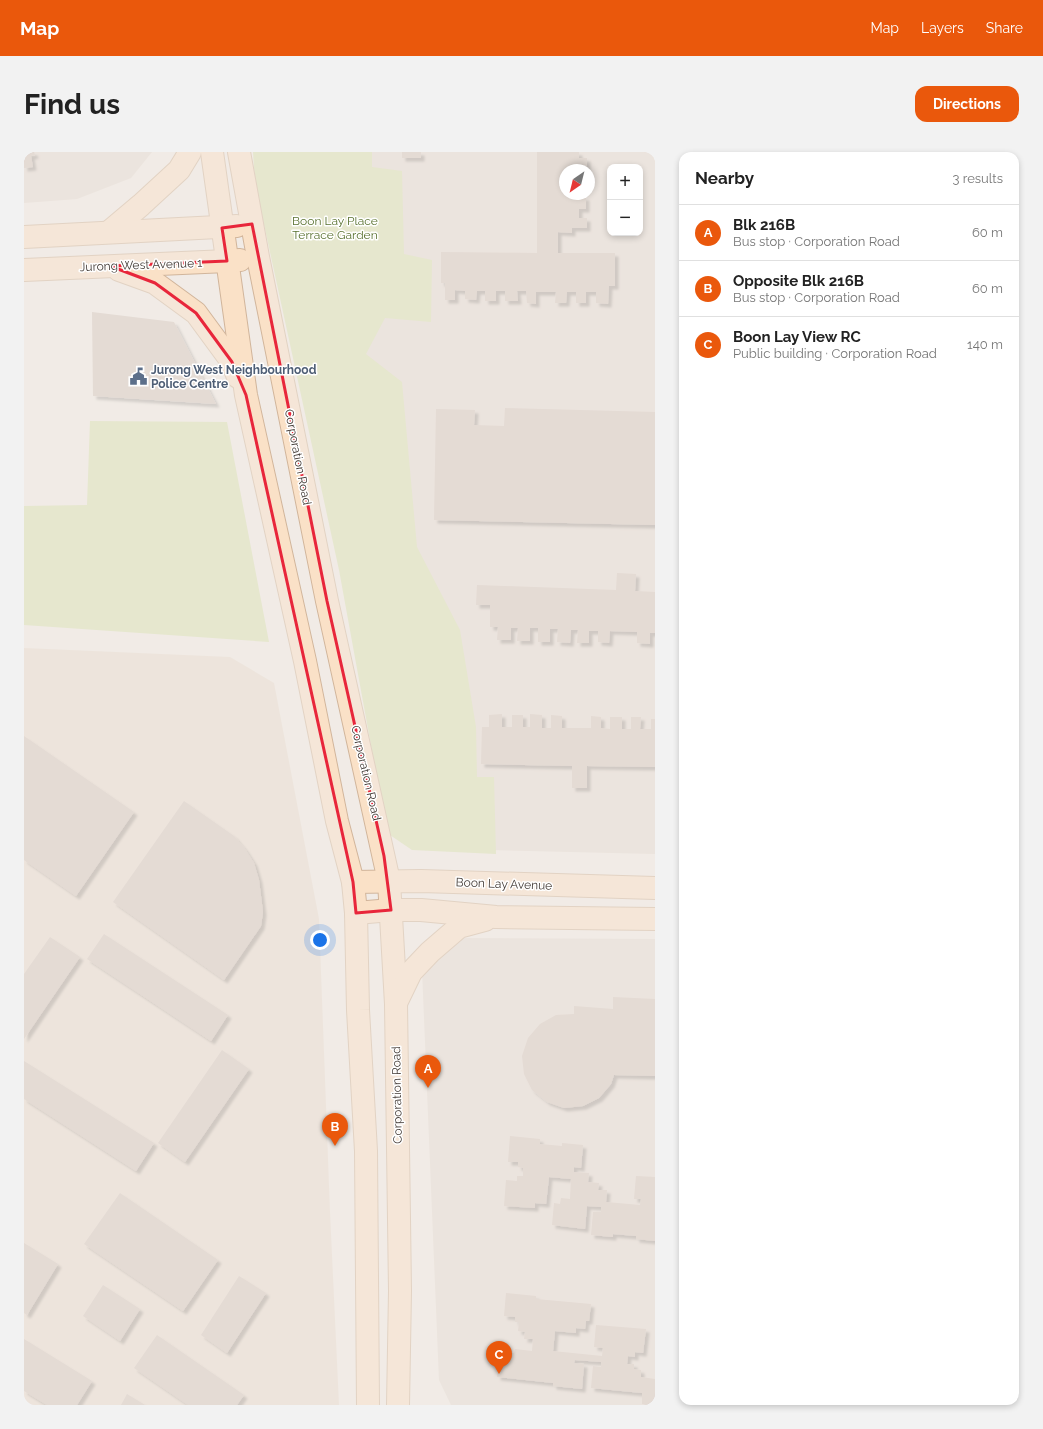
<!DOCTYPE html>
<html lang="en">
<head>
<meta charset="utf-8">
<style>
	body { margin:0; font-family:Raleway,sans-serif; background:#f2f2f2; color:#222 }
	.controls { position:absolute; right:12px; top:12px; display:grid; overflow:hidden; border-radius:8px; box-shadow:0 2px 6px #0003 }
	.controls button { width:36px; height:36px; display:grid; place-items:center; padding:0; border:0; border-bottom:1px solid #e0e0e0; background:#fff; color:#222; font:20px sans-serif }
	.compass { position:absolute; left:535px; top:12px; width:36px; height:36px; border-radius:50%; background:#fff; box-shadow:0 2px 6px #0003; rotate:215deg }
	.you { position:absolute; left:296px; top:788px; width:14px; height:14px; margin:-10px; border:3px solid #fff; border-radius:50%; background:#1a73e8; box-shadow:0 0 0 6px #1a73e833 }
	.badge { display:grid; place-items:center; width:26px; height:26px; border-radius:50%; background:#ea580c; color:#fff; font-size:13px; font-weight:700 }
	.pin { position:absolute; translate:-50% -33px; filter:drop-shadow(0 1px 2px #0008) }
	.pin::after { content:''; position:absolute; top:21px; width:14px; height:12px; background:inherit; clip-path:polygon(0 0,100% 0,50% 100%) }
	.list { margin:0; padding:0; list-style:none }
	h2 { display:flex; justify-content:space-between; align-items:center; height:52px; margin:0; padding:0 16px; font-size:17px }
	h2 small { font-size:13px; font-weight:400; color:#767676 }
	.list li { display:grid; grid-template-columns:26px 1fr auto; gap:12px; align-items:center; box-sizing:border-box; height:56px; padding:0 16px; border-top:1px solid #e0e0e0 }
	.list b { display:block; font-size:15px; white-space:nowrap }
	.list p { margin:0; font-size:13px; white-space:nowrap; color:#767676 }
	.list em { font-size:13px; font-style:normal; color:#767676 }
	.map { position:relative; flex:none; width:631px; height:1253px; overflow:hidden; border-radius:12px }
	header { display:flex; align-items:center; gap:24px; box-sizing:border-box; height:56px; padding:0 20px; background:#ea580c; color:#fff }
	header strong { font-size:19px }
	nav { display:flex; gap:22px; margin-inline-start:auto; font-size:14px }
	.intro { display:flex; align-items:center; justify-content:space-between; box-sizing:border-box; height:96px; padding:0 24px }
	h1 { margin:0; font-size:28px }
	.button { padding:10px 18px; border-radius:12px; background:#ea580c; color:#fff; font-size:14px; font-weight:700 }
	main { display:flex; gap:24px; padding:0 24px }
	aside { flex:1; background:#fff; border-radius:12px; box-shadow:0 2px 6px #0003 }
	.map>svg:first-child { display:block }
</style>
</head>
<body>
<header>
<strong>Map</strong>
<nav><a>Map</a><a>Layers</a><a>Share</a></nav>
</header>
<div class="intro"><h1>Find us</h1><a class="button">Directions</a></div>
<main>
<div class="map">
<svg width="631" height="1253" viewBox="0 0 631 1253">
	<defs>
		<filter id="shadow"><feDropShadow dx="3.5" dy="3.5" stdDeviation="1" flood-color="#0004"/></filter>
	</defs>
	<rect width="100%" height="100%" fill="#f1ebe6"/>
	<g fill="#e5dbd4" fill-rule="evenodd">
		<path d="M0,0H128L107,26L53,47L0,51Z"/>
		<path d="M259,0H631V702L428,697ZM586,15H616V81H586ZM541,18H565V42H541Z"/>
		<path d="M429,786L631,787V1253H427L415,1228L398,817Z"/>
	</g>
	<path fill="#e9dcd1" d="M0,496L206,505L250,531L295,767L306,1060L315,1253H0Z"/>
	<g fill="#d9e2b2">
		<path d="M229,0H348V15L378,19L380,102L408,108L407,170L361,166L342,202L378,230L393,395L436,478L452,575L453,625H470L472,702L388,698L363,681L315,418L231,31Z"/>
		<path d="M66,269L203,270L245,490L0,473V354L63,353Z"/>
	</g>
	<g fill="#d5c7bf" filter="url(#shadow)">
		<path d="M0,0H10L11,3L7,4L9,15L0,16Z"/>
		<rect x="378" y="0" width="19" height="6"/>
		<path d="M513,0H555V6H563V18H541V42H555V45H562V57H555V66H563V76H548V81L534,80V101H591V134H585L584,152L572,151V140H562V151H552V140H543L542,151H531L532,140H512V152L503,151L502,139H493L494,149H481V139H472V149H461V139H453L452,148L441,147V139L431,138V148H421V131H417V100L513,101Z"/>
		<path d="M68,160L150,170L192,252L69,244Z"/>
		<path d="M481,256L631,260V373L410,368L412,257L451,258L450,273L480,274Z"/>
		<path d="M593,421L612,422L611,439L631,440V481H626V492L613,491V480L586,479L585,491L574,490V479H565V491H553L554,478H547L546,491L533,490L534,477H526V490H514V476H506V489H493L494,476H487V488H473L474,475H466V453H452L453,433L592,438Z"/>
		<path d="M478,562V575H488V563H499V575H506V562L518,563V576H527V563L538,564V576H567V564L577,565V576L586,577V565H598V577H607V565H617L616,577H627V567H631V615L563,614V636H548V614L457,612L458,575H465V563Z"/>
		<path d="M0,584L110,660L52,744L0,708Z"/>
		<path d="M160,649L210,684L221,697L230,711L235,728L239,760L237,774L200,828L89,750Z"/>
		<path d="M80,782L204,863L187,889L63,807Z"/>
		<path d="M26,785L56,805L0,887V822Z"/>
		<path d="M589,845L631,847V924L590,923L587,932L575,946L559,954L540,956L523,950L508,938L500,922L498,904L504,886L516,872L532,863L550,862V854L589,857Z"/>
		<path d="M198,898L225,917L161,1010L134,991Z"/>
		<path d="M0,909L130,991L112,1019L0,947Z"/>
		<path d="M486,984L516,987V992L538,994V991L559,993L557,1016L550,1015V1020L565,1021L564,1030L575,1031L574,1038H583L582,1050L616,1053L617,1047H610L612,1024L631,1025V1089L612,1087V1084L589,1082V1085L567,1083L569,1060H577V1055L563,1054L561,1077L528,1073L530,1051L536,1052L537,1046L546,1047L547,1027L525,1025L522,1052L511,1051V1056L480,1054L482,1028L493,1029V1024H499V1016L494,1015V1010H484Z"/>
		<path d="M96,1041L194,1108L159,1159L60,1092Z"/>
		<path d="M0,1091L34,1112L3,1163L0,1161Z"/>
		<path d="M215,1124L242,1141L203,1201L177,1183Z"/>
		<path d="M79,1133L116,1157L96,1189L59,1164Z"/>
		<path d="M482,1141L512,1144V1147L567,1152L565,1169H562L561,1177L552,1176V1181L531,1179L529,1199L578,1204L579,1196L570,1195L572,1173L622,1177L619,1201L611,1200V1205L604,1204L603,1212H610V1217L617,1218V1225L631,1227V1253L618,1252V1241L567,1236L569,1214L577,1215V1210L551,1208L550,1211L560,1212L558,1237L529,1234V1231L473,1225L475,1209H478L479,1200L490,1201L491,1197L508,1199L509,1187H500L501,1180L494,1179L495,1170H491V1165L480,1164Z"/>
		<path d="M133,1183L220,1243L213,1253H164L110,1216Z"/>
		<path d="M0,1187L68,1229L53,1253H23L0,1239Z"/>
		<path d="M103,1242L121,1253H97Z"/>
	</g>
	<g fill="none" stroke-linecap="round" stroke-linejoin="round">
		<defs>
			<g id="secondary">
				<path d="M188,0L222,243L281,509L313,669L329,730L332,761L334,858L342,999L344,1253"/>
				<path d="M215,0L234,105L303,449L365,729L372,852L376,1139L374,1253"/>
				<path d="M85,80L117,53L155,18L166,0"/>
				<path d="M0,85L213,74"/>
				<path d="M0,118L203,109L216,108"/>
				<path d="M95,118L131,131L172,161L208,210L214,225"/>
				<path d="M329,730L397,729L631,736"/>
				<path d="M332,761L367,758H397L472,765L631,767"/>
				<path d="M373,849L387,820L406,800L435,775L461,768"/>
			</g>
		</defs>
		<use href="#secondary" stroke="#d1b59b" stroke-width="24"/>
		<use href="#secondary" stroke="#fae1c7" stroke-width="22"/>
	</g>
	<path d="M0 0H631V1253H0ZM228,72L303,449L360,704L367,758L332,761L329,730L222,243L208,210L172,161L131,131L86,114L203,109L198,76Z" fill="#f1ebe6" fill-opacity=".55" fill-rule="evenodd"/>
	<path fill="none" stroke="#e8263b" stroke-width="3" stroke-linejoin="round" d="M228,72L303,449L360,704L367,758L332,761L329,730L222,243L208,210L172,161L131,131L86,114L203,109L198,76Z"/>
	<defs>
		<symbol id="civic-bare" viewBox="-9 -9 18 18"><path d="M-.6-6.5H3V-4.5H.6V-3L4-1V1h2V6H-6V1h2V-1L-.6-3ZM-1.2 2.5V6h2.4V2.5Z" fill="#5c6f8a" stroke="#fff" stroke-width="2.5" paint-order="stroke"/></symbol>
	</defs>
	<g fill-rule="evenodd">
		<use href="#civic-bare" x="102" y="212" width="25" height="25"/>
	</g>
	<g text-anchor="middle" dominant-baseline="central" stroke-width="3" stroke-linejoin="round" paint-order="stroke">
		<g font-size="12" fill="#58702e" stroke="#fff">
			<text x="311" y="69">Boon Lay Place<tspan x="311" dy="14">Terrace Garden</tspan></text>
		</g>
		<g font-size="12" fill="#433b36" stroke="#fff">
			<text transform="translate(117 113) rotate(-2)">Jurong West Avenue 1</text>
			<text transform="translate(274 305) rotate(79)">Corporation Road</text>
			<text transform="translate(342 621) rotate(77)">Corporation Road</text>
			<text transform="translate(480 732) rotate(2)">Boon Lay Avenue</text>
			<text transform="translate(373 943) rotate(-91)">Corporation Road</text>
		</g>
		<g font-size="12" font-weight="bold" fill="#4e5e75" stroke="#fff" text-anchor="start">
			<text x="127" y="218">Jurong West Neighbourhood<tspan x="127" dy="14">Police Centre</tspan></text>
		</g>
	</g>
</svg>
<div class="controls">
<button>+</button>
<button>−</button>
</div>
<svg class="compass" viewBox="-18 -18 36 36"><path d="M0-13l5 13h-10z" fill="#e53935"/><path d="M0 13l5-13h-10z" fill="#767676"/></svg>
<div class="you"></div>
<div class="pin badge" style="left:404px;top:936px">A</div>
<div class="pin badge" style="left:311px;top:994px">B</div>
<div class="pin badge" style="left:475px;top:1222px">C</div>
</div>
<aside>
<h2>Nearby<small>3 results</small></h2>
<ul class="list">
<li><span class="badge">A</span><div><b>Blk 216B</b><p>Bus stop · Corporation Road</p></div><em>60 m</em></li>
<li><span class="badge">B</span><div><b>Opposite Blk 216B</b><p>Bus stop · Corporation Road</p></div><em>60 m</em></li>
<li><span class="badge">C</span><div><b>Boon Lay View RC</b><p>Public building · Corporation Road</p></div><em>140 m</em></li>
</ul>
</aside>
</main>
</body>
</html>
